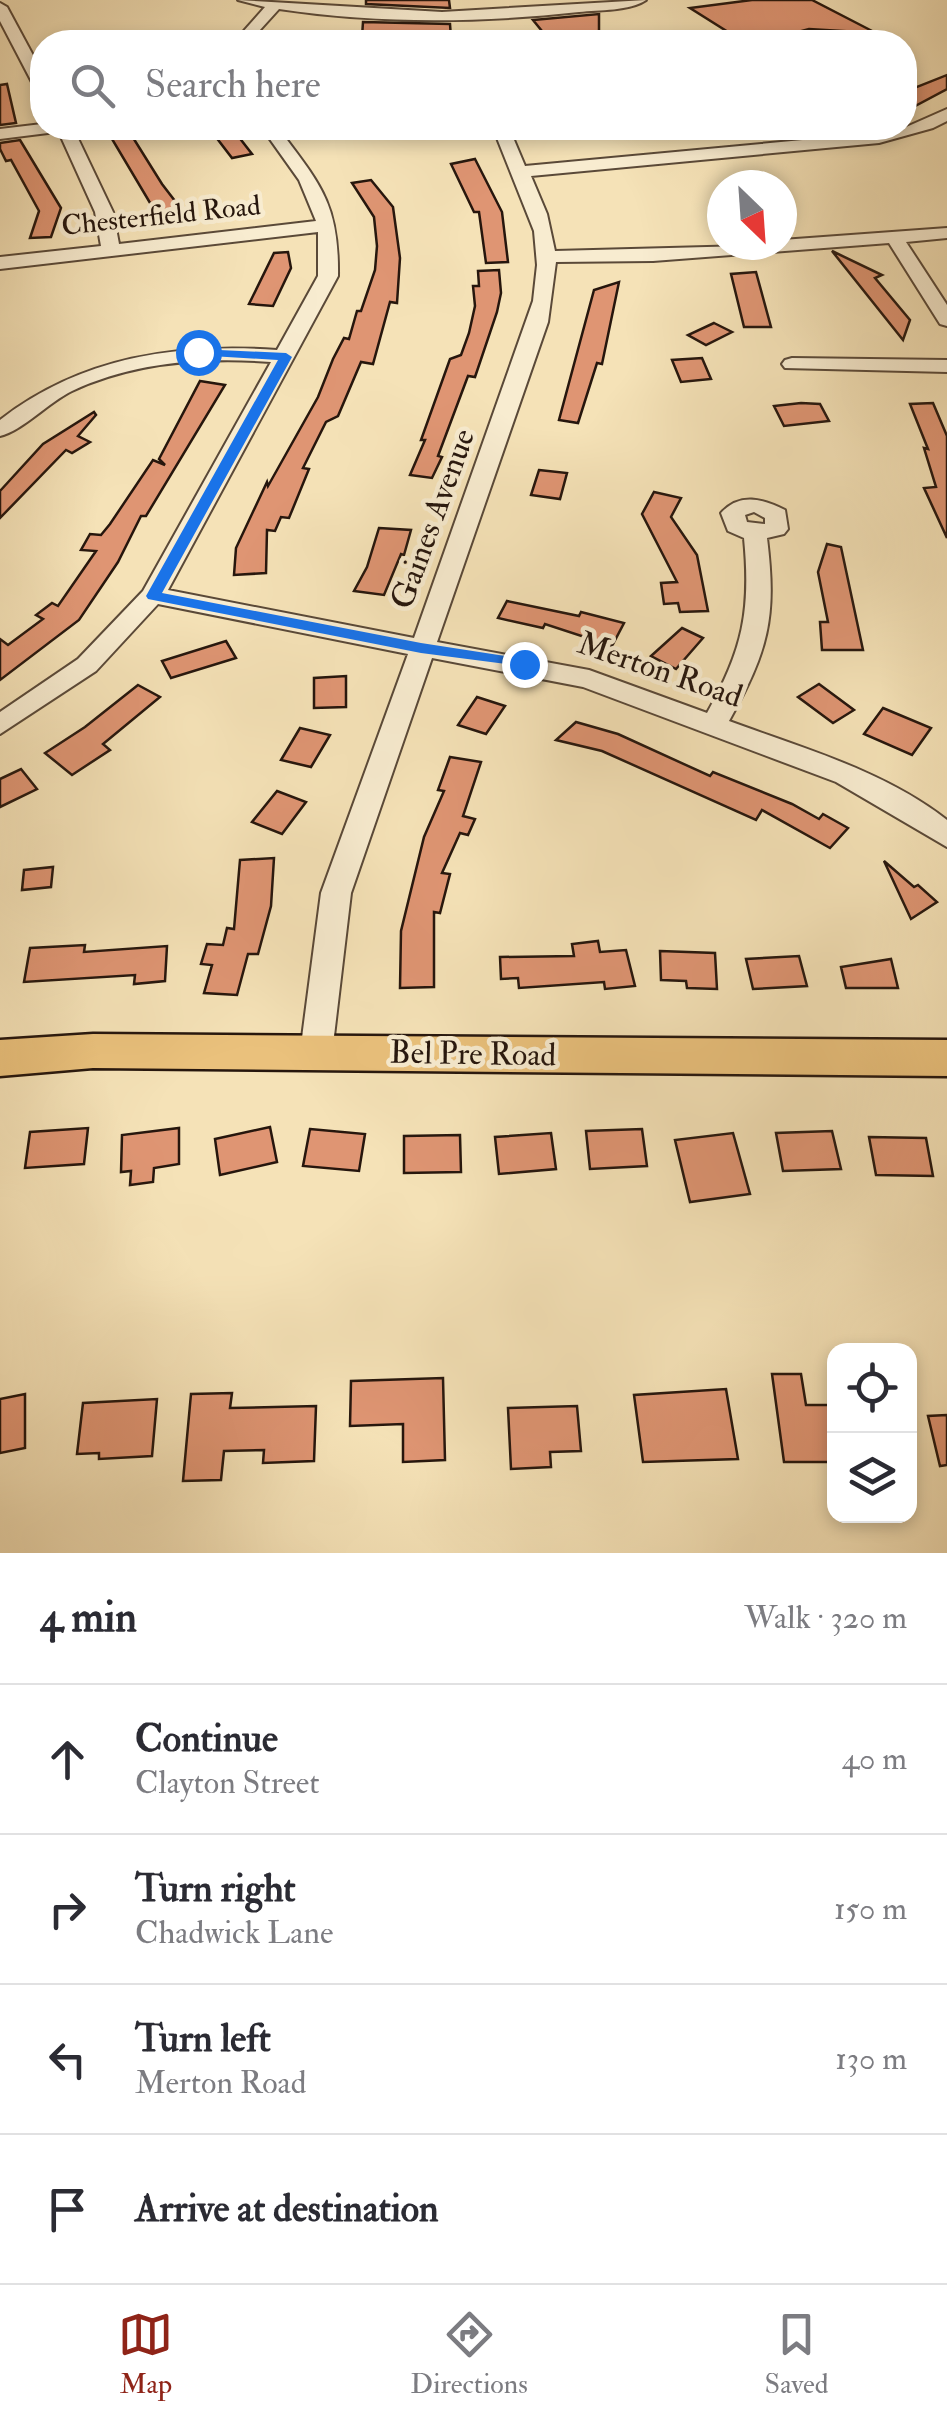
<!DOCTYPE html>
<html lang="en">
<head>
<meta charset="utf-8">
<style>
	body { margin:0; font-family:"IM FELL Double Pica",serif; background:#f7f7f7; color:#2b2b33 }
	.controls { position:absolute; right:30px; bottom:30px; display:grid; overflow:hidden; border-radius:20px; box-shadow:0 5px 15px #0003 }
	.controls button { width:90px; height:90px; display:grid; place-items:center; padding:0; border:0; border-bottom:2px solid #e1e1e2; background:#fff; color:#2b2b33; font:50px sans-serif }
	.compass { position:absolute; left:707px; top:170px; width:90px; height:90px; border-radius:50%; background:#fff; box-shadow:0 5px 15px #0003; rotate:155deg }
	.stop { position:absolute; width:30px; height:30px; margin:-22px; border:8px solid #1a73e8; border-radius:50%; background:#fff }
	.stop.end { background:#1a73e8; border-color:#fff; box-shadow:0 2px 10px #0008 }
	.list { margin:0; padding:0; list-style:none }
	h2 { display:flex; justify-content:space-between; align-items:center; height:130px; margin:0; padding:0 40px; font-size:42px }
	h2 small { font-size:32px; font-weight:400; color:#7c7c81 }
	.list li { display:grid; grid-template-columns:65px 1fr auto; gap:30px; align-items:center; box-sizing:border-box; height:150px; padding:0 40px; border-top:2px solid #e1e1e2 }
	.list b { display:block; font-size:38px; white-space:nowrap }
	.list p { margin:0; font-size:32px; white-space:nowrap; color:#7c7c81 }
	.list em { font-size:32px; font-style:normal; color:#7c7c81 }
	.icon { flex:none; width:55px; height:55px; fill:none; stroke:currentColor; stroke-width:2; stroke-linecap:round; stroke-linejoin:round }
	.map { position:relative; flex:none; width:947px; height:1553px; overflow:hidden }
	.search { position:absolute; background:#fff; box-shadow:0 5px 15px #0003; left:30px; right:30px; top:30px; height:110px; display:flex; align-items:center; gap:25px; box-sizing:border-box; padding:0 35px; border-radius:40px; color:#7c7c81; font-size:38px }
	.sheet { height:730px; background:#fff }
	nav { display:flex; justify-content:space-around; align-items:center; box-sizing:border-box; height:140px; border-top:2px solid #e1e1e2; background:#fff; font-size:28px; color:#7c7c81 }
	nav a { display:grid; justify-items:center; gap:5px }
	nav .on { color:#8f2418 }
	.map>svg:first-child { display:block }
</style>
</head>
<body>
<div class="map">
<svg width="947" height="1553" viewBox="0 0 947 1553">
	<rect width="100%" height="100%" fill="#f5e2b7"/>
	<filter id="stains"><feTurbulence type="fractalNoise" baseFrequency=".002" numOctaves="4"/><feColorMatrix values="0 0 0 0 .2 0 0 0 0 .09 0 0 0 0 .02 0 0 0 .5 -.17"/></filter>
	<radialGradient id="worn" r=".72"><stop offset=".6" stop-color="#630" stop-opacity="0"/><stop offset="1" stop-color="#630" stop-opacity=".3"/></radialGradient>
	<g fill="#df9573" stroke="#26160d" stroke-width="2.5">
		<path d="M366,0H449L450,8L366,4Z"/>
		<path d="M752,0H812L876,33L809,29L760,42H744L690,8Z"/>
		<path d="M599,14V31L546,36L533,20Z"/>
		<path d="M363,22L450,24L451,38L362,37Z"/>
		<path d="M947,75V89L904,112V92Z"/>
		<path d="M7,84L16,123L0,125V85Z"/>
		<path d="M209,128H224L238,136L252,154L232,158Z"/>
		<path d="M132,136L162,184L188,218L162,223L112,139Z"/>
		<path d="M20,140L61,208L51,237L30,238L39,211L11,160L6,161L0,149V143Z"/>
		<path d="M475,159L502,212L508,262L486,263L479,212H474L451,164Z"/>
		<path d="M371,180L393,207L400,258L397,303L390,302L373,364L361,362L338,416L326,422L303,468L309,469L289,518L281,517L275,531L267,530L266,573L234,575L236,548L267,482L268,486L318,397L333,359L344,338L349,339L357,311H361L375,270L377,246L374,217L352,183Z"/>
		<path d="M832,251L882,275L875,278L910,320L903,340Z"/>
		<path d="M288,252L291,268L273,306L249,304L274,253Z"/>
		<path d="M499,270L501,293L497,312L475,377L468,376L438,456L442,457L432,478L410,475L425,440H421L450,359L461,355L469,333L475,306L473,286H479L478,271Z"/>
		<path d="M756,272L771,327H744L731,274Z"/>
		<path d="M619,282L602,364L597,363L578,423L559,420L594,290Z"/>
		<path d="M714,323L732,332L706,345L688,335Z"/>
		<path d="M702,358L711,379L681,382L672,360Z"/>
		<path d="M200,381L225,385L146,516H141L118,562L79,620L0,680V639L8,645L43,619L36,615L52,603L58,606L96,551L81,550L90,534L101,535L110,524L153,460L165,465L159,459Z"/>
		<path d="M801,403L820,404L829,421L784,426L774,406Z"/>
		<path d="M933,403L947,436V538L924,488L936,487L924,448L928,449L910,404Z"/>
		<path d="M94,412L96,415L78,436L90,442L72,453L66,450L0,518V491L43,444Z"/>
		<path d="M539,470L567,473L560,499L531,495Z"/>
		<path d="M654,492L681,498L671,517L697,555L708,611L680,612L678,603L664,604L661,583L677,582L642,514Z"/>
		<path d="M379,528L411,530L404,555L401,554L384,595L354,591L367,567Z"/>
		<path d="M827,544L841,547L863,650H822L820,622H828L818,572Z"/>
		<path d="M507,601L579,616L581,612L624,623L612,646L545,624L543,628L498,618Z"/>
		<path d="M682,628L703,638L676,669L651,656Z"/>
		<path d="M226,641L236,658L171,678L162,661Z"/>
		<path d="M346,676V707L314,708V678Z"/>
		<path d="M819,684L854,710L833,723L798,697Z"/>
		<path d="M138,685L160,697L103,744L110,750L72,775L45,753L85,727Z"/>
		<path d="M477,697L505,706L486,734L458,725Z"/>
		<path d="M883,708L931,728L912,755L864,734Z"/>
		<path d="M576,722L618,734L710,776L713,772L792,804L819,819L823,814L848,828L830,848L762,810L756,820L602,751L556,740Z"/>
		<path d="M300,728L330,735L311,767L281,760Z"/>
		<path d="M450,757L481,762L463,816L475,819L468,835L460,833L442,873L450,874L440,913L434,912V987L400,988L401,931L424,837L444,791L438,790Z"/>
		<path d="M21,769L37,789L0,807V779Z"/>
		<path d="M277,791L306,802L282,834L252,822Z"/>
		<path d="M274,858L271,906L258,954H248L237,995L204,993L212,965L201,964L207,944L223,945L227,928L234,929L240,860Z"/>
		<path d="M884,861L914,887L918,885L937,902L911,919Z"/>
		<path d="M53,867L51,887L22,890L24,870Z"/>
		<path d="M598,941L600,952L626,950L635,986L605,989L604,982L519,988L518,978L501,979L500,957L574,956L572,944Z"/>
		<path d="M85,945L84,952L167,946L165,981L134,984L135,975L24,982L30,948Z"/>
		<path d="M660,951L715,953L717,989L687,988L686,981L661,980Z"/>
		<path d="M799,956L807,986L753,989L746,959Z"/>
		<path d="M891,959L898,988H846L841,967Z"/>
		<path d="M270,1127L277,1162L220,1175L215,1139Z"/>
		<path d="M88,1128L84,1164L25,1168L30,1132Z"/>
		<path d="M179,1128V1164L154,1168L153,1182L130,1185L131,1171L121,1172L122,1135Z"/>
		<path d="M310,1129L365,1134L359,1171L303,1166Z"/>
		<path d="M642,1129L647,1166L590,1169L586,1131Z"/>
		<path d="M832,1131L841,1169L783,1171L776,1133Z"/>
		<path d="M551,1133L556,1169L499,1174L495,1137Z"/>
		<path d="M733,1133L750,1194L690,1202L675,1140Z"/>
		<path d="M460,1135L461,1172L404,1173V1136Z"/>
		<path d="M869,1137L926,1138L933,1176L876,1175Z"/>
		<path d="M772,1374H801L806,1405H834V1462H784Z"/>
		<path d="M443,1378L445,1460L403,1462V1424L350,1426L351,1381Z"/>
		<path d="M726,1389L738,1459L643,1462L634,1395Z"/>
		<path d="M232,1393L230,1408L316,1406L314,1461L263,1463L264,1450L224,1451L221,1480L183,1481L191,1394Z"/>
		<path d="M25,1394V1448L0,1453V1399Z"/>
		<path d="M157,1399L152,1456L99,1459V1453L77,1454L83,1403Z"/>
		<path d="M577,1406L581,1451L550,1452L551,1467L511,1469L508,1408Z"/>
		<path d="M947,1415V1465L940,1466L928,1416Z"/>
	</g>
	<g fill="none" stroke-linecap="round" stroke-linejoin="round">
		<defs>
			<g id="minor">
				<path d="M238,0L442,12L646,0C630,11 599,10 579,12C479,23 378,24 279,9L249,42H234L265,7Z"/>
				<path d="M0,3L7,7L42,72V91L34,86L0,21Z"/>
				<path d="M947,109V121L933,128L879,143L531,176L547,214L555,251L782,245V240L947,228V238L906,242L947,305V326L940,324L889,243L653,261L556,262L548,322L437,642L589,670L707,713C743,650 751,610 744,538L728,531L721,513C740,492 763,499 785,510L788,529L784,534L767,538C777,619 768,651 729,721C802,748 885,771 947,820V847L836,782L583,687L432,658L351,893L332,1053L327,1063L316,1067L305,1063L300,1053L321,893L408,654L158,604L96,671L0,734V712L78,659L143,591L271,362C203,357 134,362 72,391C49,402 22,431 0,436V420C81,357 177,343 277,350L318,276V232L0,269V257L101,246L95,212L57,128H73L113,212L119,244L316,221L299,180L262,128H278C321,185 339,204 338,276L168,590L414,638L533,301L537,265L534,231L493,128H509L525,166L878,133L904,128ZM754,512L765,518V524L747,522L745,515Z"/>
				<path d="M42,124V128H56L48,133L0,139V129Z"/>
				<path d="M792,358L947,360V372L785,368L782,364L785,360Z"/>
			</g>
			<path id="major" d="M93,1034L947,1040V1076L93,1068L0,1076V1040Z"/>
		</defs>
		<use href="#minor" stroke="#5a4938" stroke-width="4"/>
		<use href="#major" stroke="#26160d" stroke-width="5"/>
		<use href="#minor" fill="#f8ecd0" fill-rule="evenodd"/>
		<use href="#major" fill="#eac17c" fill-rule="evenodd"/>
	</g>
	<path fill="#1a73e8" d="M198,349L286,353L292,357L162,593L421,643L524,659L532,664L530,667L421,653L148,599L146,596L278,360L194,355Z"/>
	<g text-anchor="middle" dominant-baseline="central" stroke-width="9" stroke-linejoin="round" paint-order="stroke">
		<g font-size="28" fill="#26160d" stroke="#f8ecd0">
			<text transform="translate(161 216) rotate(-6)">Chesterfield Road</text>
		</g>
		<g font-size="32" fill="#26160d" stroke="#f8ecd0">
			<text transform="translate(433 519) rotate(-70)">Gaines Avenue</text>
			<text transform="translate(660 670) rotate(19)">Merton Road</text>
			<text transform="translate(473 1054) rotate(1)">Bel Pre Road</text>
		</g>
	</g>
	<rect width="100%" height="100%" filter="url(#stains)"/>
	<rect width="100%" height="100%" fill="url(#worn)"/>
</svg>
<div class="controls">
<button><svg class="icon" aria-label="locate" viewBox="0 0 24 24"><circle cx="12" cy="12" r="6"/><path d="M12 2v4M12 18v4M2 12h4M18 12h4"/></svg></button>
<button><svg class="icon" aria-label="layers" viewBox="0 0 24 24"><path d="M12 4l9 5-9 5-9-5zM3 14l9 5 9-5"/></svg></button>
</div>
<svg class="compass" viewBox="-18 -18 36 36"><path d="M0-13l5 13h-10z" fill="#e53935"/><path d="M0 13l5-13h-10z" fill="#7c7c81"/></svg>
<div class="stop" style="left:198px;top:352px"></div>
<div class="stop end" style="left:524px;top:664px"></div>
<div class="search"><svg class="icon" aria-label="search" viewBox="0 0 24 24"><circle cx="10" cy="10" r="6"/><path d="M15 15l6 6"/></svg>Search here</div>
</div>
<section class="sheet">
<h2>4 min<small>Walk · 320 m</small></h2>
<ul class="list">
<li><svg class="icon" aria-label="ahead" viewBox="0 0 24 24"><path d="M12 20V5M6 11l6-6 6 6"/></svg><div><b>Continue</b><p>Clayton Street</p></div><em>40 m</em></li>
<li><svg class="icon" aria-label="right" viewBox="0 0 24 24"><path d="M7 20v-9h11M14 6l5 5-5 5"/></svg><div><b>Turn right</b><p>Chadwick Lane</p></div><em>150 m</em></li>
<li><svg class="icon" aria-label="left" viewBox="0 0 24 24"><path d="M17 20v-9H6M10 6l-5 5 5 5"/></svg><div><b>Turn left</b><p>Merton Road</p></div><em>130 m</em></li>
<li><svg class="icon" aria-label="arrive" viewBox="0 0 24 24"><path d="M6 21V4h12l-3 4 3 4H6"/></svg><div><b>Arrive at destination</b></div></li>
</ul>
</section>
<nav>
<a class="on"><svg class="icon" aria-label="map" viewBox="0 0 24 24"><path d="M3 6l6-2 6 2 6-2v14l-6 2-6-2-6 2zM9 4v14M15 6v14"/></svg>Map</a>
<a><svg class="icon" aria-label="directions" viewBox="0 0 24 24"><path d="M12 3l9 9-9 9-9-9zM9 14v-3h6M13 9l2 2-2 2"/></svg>Directions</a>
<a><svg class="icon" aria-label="saved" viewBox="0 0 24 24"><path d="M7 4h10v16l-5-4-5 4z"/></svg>Saved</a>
</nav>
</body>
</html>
